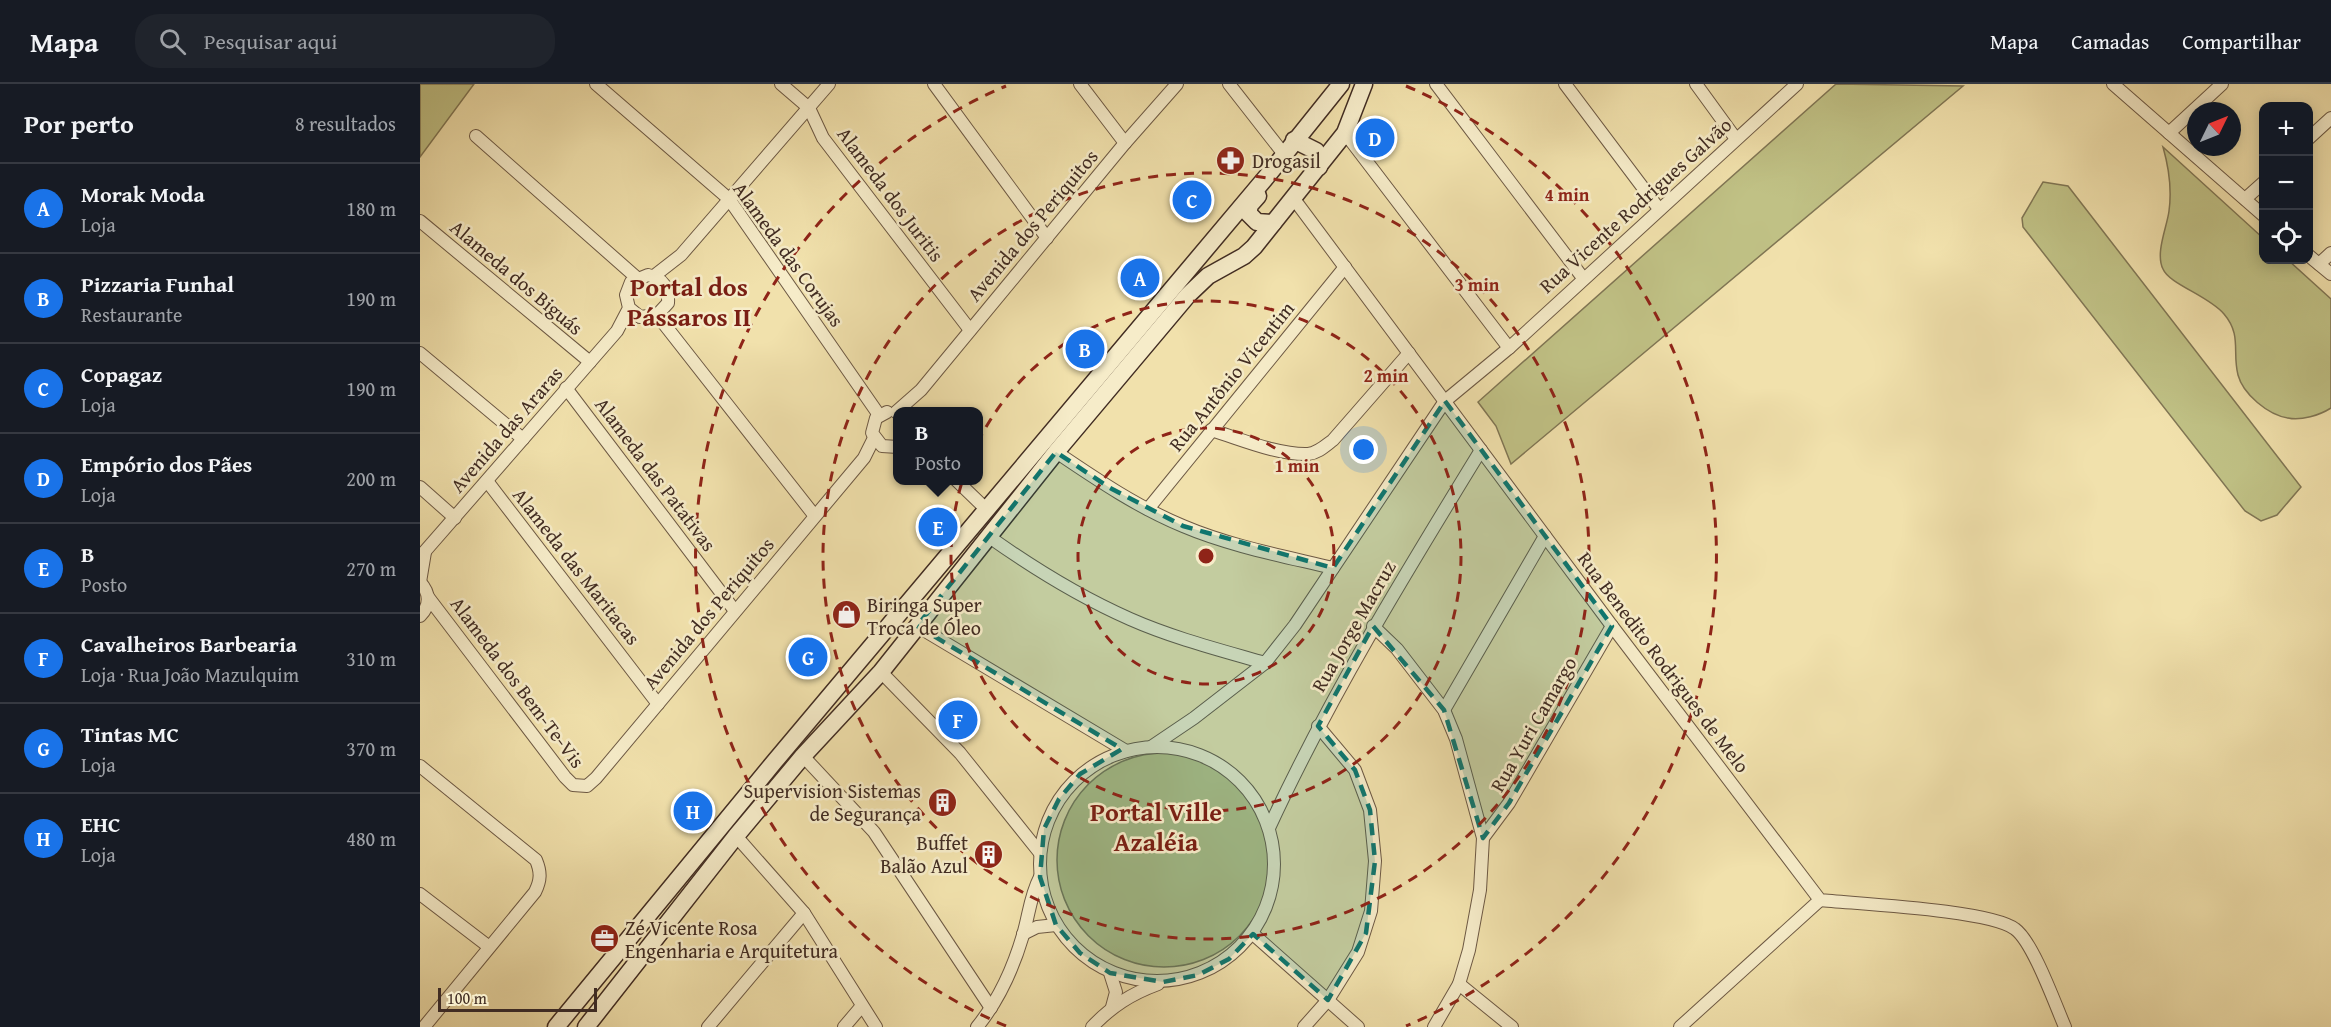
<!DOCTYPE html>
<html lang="pt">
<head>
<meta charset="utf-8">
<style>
	body { margin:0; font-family:"Gentium Book Plus",serif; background:#20242c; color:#f1f3f6 }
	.controls { position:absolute; right:18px; top:18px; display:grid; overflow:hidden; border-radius:12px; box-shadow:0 3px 15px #0003 }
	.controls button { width:54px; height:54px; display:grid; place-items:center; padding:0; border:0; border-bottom:2px solid #363941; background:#171b24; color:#f1f3f6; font:30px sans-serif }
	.compass { position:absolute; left:1767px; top:18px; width:54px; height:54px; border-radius:50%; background:#171b24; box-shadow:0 3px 15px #0003; rotate:47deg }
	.scale { position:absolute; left:18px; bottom:15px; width:159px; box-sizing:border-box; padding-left:6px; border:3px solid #412c22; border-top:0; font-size:16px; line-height:21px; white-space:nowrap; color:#412c22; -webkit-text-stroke:4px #f6ecc9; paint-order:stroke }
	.you { position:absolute; left:944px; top:366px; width:21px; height:21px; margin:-15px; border:4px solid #fff; border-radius:50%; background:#1a73e8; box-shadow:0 0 0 9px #1a73e833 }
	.badge { display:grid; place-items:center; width:39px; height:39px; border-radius:50%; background:#1a73e8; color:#fff; font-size:20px; font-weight:700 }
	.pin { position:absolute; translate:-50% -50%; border:3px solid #fff; box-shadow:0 2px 6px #0006 }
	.popup { position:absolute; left:473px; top:323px; width:90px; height:78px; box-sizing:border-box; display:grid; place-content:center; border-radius:12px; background:#171b24; filter:drop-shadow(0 2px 4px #0005); font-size:20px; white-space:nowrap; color:#9ea1a6 }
	.popup b { font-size:22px; color:#f1f3f6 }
	.popup::after { content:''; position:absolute; left:50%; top:100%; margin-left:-12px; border:12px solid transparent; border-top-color:#171b24 }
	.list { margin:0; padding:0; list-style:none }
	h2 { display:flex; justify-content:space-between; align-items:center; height:78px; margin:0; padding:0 24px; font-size:26px }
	h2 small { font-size:20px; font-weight:400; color:#9ea1a6 }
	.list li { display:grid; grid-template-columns:39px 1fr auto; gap:18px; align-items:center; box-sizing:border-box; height:90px; padding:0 24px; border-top:2px solid #363941 }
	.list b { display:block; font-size:22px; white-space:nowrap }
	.list p { margin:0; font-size:20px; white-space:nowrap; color:#9ea1a6 }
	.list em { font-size:20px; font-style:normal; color:#9ea1a6 }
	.icon { flex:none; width:33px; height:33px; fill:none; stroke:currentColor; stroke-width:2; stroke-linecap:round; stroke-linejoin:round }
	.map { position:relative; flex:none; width:1911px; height:943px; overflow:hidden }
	header { display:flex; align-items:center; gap:36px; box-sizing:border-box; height:84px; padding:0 30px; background:#171b24; border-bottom:2px solid #363941 }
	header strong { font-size:28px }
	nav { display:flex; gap:33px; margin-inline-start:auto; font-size:21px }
	.search { width:420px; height:54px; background:#20242c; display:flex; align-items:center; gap:15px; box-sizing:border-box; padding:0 21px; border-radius:24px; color:#9ea1a6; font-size:22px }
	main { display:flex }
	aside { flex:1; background:#171b24 }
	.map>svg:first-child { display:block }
</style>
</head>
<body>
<header>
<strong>Mapa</strong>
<div class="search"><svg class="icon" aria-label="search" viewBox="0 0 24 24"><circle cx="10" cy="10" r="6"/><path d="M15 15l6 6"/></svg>Pesquisar aqui</div>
<nav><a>Mapa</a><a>Camadas</a><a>Compartilhar</a></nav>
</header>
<main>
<aside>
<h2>Por perto<small>8 resultados</small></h2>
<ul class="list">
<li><span class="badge">A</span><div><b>Morak Moda</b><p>Loja</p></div><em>180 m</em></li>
<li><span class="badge">B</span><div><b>Pizzaria Funhal</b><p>Restaurante</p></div><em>190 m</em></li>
<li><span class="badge">C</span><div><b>Copagaz</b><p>Loja</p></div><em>190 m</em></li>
<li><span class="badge">D</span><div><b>Empório dos Pães</b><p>Loja</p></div><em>200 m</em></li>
<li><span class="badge">E</span><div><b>B</b><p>Posto</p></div><em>270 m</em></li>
<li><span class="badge">F</span><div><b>Cavalheiros Barbearia</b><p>Loja · Rua João Mazulquim</p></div><em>310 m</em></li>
<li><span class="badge">G</span><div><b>Tintas MC</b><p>Loja</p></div><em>370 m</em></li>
<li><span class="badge">H</span><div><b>EHC</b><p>Loja</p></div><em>480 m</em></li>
</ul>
</aside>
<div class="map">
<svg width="1911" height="943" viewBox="0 0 1911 943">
	<rect width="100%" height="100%" fill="#f1e1ac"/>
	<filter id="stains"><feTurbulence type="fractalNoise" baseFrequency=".00333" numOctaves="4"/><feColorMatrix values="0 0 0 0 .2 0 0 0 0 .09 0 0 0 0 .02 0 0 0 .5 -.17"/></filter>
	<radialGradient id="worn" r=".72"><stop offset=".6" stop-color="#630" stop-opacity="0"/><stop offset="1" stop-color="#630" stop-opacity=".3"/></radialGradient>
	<g fill="#c0c185" stroke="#807654" stroke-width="1.5">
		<path d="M0,0H54L0,73Z"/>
		<path d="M1416,0L1543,2L1091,380L1076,342L1058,318Z"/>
		<path d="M1743,63L1843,154L1844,176H1868L1911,215V324C1900,331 1881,337 1868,334C1848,331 1823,310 1818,291C1812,268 1822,251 1804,230C1789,212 1749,200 1743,185C1735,169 1747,143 1749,127C1752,105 1749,84 1743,63Z"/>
		<path d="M1623,98L1648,102L1881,403L1857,431L1841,437L1825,427L1603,143L1602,134Z"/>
		<circle cx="744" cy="776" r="107"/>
	</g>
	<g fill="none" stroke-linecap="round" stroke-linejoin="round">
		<defs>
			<g id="street">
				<path d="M176,0L309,115L459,331"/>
				<path d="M361,0L389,24L403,54L550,246"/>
				<path d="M514,0L627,154"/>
				<path d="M660,0L705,59"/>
				<path d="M809,0L863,69"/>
				<path d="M1016,0L1163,194"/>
				<path d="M1145,0L1239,125"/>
				<path d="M1276,0L1316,55"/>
				<path d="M1693,0L1844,132"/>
				<path d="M925,49L1089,264"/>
				<path d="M1749,49L1802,0"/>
				<path d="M56,52L217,194"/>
				<path d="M1888,55L1911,34"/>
				<path d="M874,115L1192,542L1400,816C1439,820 1570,826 1595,845C1613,858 1635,920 1645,943"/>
				<path d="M1825,115L1844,98"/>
				<path d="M0,137L170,278"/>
				<path d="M1888,171L1911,190"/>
				<path d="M1899,180L1911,169"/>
				<path d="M234,192L261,171L409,0"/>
				<path d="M237,231L394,431"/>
				<path d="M0,269L103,355"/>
				<path d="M146,304L315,527"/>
				<path d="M467,328L456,334L452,349L462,362L478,363"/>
				<path d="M476,328L501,306L705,59L757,0"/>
				<path d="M791,346C821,355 857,371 888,370C898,369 905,362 913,356L989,269"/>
				<path d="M636,368C676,395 717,423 763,442C810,462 863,472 913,484"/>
				<path d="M536,396L566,425"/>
				<path d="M67,397L238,620"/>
				<path d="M0,403L35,434"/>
				<path d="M728,425L925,183"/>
				<path d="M568,452C613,484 660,513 710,535C753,554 800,566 845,579"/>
				<path d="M0,473L197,247L209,224L206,211L211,198L228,191C243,194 249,204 248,219L237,231L220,233L209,224"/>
				<path d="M0,498C10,509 11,521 0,532"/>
				<path d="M0,498L5,468"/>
				<path d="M8,513L145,693L153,701L167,702L176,694L444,374L454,354"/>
				<path d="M497,542L706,667"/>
				<path d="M953,542L977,565L1024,626L1036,655L1063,754L1060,806L1049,866L1039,900L1014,943"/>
				<path d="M461,588L540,669L620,769"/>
				<path d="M1024,626L1125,452"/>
				<circle cx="737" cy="780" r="117"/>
				<path d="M731,663L774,634L845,579L875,541L1025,317L1089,264L1377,0"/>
				<path d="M383,672L454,748L571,924"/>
				<path d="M0,682L116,776C121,788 121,796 115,808L4,943"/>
				<path d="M849,744C910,612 985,490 1061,366"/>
				<path d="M316,752L384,829L456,943"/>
				<path d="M1063,754L1089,719L1192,542"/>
				<path d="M0,810L68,862"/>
				<path d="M603,850L617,843L636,841"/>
				<path d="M833,850L938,943"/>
				<path d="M690,889L696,908L692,923"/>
				<path d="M1039,900L1092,943"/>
				<path d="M288,943L384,829"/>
				<path d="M424,943L441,923"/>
				<path d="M557,943C579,916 593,885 603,851C609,831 610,812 620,793"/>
				<path d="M672,943C692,922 711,910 738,900"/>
				<path d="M884,943L908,916L938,868L951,827L955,777L950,726L935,686L898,642"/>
				<path d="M1260,943L1400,816"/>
			</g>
			<g id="secondary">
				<path d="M874,56L896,67L899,83"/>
				<path d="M838,112L830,121L828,129L837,138L853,139"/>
				<path d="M136,943L355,677L848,91L921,0"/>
				<path d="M166,943L316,752L383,672L461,588L636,368L768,211L788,192L824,172L834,163L925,49L944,0"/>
			</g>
		</defs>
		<use href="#street" stroke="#6d5944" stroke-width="14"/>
		<use href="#secondary" stroke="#412c22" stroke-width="19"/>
		<use href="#street" stroke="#f6ecc9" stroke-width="12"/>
		<use href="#secondary" stroke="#f6ecc9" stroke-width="16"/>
	</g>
	<path fill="#0f766e" fill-opacity="0.2" stroke="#0f766e" stroke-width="4.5" stroke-dasharray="12 8" stroke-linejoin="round" d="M1025,317L1192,542L1089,719L1063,754L1024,626L953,542L898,642L935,686L950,726L955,777L946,849L908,916L833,850L809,875L778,891L743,898L690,889L660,869L636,841L620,793L624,745L639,715L660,690L702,665L497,542L636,368L690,404L763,442L913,484Z"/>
	<g fill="none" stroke="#8f2418" stroke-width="3" stroke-dasharray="10 8">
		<circle cx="786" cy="472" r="128"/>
		<circle cx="786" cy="472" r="255"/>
		<circle cx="786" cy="472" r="383"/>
		<path d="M586 942A511 511 0 0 1 586 2M986 2A511 511 0 0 1 986 942"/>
	</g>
	<defs>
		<symbol id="pharmacy-disc" viewBox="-11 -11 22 22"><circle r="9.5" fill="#8f2418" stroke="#f6ecc9"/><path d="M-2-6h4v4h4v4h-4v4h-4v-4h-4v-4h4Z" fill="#fff"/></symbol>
		<symbol id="shop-disc" viewBox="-11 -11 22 22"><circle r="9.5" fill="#8f2418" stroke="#f6ecc9"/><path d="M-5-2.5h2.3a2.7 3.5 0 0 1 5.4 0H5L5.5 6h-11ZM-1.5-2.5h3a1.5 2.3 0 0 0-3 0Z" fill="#fff"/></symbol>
		<symbol id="building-disc" viewBox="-11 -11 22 22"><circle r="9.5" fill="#8f2418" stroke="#f6ecc9"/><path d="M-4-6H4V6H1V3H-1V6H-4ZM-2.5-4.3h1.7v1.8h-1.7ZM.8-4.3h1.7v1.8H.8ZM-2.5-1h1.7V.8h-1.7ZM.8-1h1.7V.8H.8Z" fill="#fff"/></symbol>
		<symbol id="office-disc" viewBox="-11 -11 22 22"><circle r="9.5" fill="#8f2418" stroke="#f6ecc9"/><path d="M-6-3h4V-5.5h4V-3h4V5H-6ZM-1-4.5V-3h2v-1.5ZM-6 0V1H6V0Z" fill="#fff"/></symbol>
	</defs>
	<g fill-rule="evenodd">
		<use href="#pharmacy-disc" x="794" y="60" width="33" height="33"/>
		<use href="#shop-disc" x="410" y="514" width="33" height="33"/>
		<use href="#building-disc" x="506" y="702" width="33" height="33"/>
		<use href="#building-disc" x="552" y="754" width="33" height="33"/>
		<use href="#office-disc" x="168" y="838" width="33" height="33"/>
	</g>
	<g text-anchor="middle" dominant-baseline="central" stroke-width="5" stroke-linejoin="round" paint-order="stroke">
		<g font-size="20" fill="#412c22" stroke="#f6ecc9" text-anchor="start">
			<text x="832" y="76">Drogasil</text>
			<text x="447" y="520">Biringa Super<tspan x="447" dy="23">Troca de Óleo</tspan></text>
			<text x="501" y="706" text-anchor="end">Supervision Sistemas<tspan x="501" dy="23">de Segurança</tspan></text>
			<text x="548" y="758" text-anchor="end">Buffet<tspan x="548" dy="23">Balão Azul</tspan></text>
			<text x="205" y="843">Zé Vicente Rosa<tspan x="205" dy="23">Engenharia e Arquitetura</tspan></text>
		</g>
		<g font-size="20" fill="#412c22" stroke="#f6ecc9">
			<text transform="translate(471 110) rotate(53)">Alameda dos Juritis</text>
			<text transform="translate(1215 121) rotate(-42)">Rua Vicente Rodrigues Galvão</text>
			<text transform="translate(612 141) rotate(-50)">Avenida dos Periquitos</text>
			<text transform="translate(369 170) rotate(54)">Alameda das Corujas</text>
			<text transform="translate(97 193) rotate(40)">Alameda dos Biguás</text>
			<text transform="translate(811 292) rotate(-51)">Rua Antônio Vicentim</text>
			<text transform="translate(86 345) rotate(-49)">Avenida das Araras</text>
			<text transform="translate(236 390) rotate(53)">Alameda das Patativas</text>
			<text transform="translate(157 482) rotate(52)">Alameda das Maritacas</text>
			<text transform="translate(288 529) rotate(-50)">Avenida dos Periquitos</text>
			<text transform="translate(933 542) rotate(-60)">Rua Jorge Macruz</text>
			<text transform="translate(1244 578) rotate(53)">Rua Benedito Rodrigues de Melo</text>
			<text transform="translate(98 598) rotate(53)">Alameda dos Bem-Te-Vis</text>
			<text transform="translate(1113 640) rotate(-60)">Rua Yuri Camargo</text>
		</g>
		<g font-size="26" font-weight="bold" fill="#7a1f14" stroke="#f6ecc9">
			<text x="269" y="202">Portal dos<tspan x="269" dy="30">Pássaros II</tspan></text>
			<text x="736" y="727">Portal Ville<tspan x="736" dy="30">Azaléia</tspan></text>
		</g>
	</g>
	<circle cx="786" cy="472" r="9" fill="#8f2418" stroke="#f6ecc9" stroke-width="3"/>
	<g font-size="18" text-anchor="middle" font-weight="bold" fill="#8f2418" stroke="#f6ecc9" stroke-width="5" stroke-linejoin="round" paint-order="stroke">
		<text x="1147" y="117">4 min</text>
		<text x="1057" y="207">3 min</text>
		<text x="966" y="298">2 min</text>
		<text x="877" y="388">1 min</text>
	</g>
	<rect width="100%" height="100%" filter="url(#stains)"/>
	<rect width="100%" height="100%" fill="url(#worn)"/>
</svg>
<div class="controls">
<button>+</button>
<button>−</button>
<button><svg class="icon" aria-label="locate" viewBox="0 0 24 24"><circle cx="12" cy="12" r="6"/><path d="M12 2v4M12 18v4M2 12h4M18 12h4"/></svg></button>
</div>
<svg class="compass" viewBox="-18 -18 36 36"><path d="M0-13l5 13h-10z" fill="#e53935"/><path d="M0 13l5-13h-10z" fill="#9ea1a6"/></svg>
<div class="scale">100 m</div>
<div class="you"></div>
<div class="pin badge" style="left:720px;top:194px">A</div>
<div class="pin badge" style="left:665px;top:265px">B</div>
<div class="pin badge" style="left:772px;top:116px">C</div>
<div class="pin badge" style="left:955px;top:54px">D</div>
<div class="pin badge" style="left:518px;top:443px">E</div>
<div class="popup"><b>B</b>Posto</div>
<div class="pin badge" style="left:538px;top:636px">F</div>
<div class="pin badge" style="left:388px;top:573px">G</div>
<div class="pin badge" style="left:273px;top:727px">H</div>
</div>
</main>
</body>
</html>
